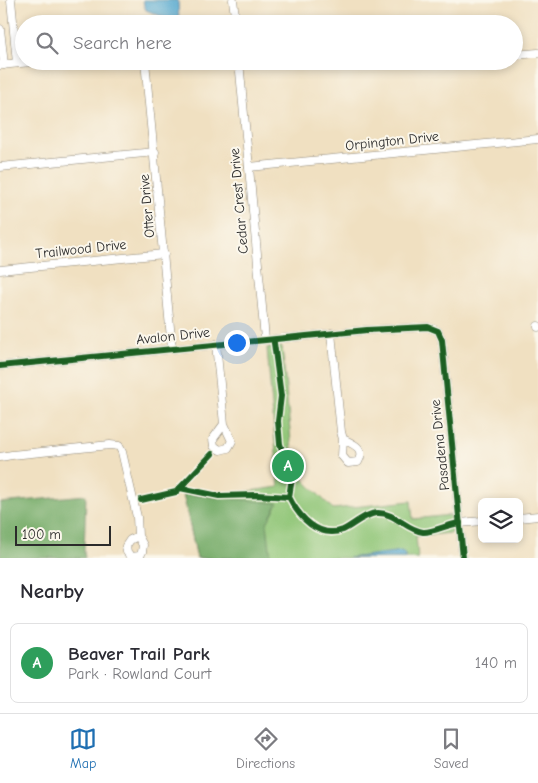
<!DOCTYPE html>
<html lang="en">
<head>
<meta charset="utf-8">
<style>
	body { margin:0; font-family:"Comic Neue",sans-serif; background:#f7f7f7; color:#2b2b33 }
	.controls { position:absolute; right:15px; bottom:15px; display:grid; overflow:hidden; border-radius:8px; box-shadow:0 2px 8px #0003 }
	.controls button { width:45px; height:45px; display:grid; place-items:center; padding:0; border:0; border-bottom:1px solid #e1e1e2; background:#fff; color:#2b2b33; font:25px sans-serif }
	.scale { position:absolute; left:15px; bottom:12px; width:96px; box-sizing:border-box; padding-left:5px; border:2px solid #2b2b2b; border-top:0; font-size:14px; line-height:18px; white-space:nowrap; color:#2b2b2b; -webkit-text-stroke:4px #fbf7ec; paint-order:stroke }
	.you { position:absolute; left:236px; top:342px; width:18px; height:18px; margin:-12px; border:4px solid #fff; border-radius:50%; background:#1a73e8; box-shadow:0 0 0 8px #1a73e833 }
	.badge { display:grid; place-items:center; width:32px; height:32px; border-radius:50%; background:#1f6fb2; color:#fff; font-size:16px; font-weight:700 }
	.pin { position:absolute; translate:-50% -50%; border:2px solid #fff; box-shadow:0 1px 5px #0006 }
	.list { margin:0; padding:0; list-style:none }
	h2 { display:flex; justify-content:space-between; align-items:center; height:65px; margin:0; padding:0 20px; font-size:21px }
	h2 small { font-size:16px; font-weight:400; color:#7c7c81 }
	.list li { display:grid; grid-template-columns:32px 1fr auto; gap:15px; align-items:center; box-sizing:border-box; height:80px; margin:0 10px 10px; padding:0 10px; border:1px solid #e1e1e2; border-radius:8px }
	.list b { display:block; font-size:19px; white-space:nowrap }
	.list p { margin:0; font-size:16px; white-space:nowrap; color:#7c7c81 }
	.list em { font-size:16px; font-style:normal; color:#7c7c81 }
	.icon { flex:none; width:28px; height:28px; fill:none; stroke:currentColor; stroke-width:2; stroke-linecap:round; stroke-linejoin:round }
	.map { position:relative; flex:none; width:538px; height:558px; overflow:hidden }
	.search { position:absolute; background:#fff; box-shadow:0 2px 8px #0003; left:15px; right:15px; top:15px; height:55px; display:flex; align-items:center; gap:12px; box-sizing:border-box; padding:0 18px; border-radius:28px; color:#7c7c81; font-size:19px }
	.sheet { height:155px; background:#fff }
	nav { display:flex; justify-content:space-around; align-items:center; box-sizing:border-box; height:70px; border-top:1px solid #e1e1e2; background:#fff; font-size:14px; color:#7c7c81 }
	nav a { display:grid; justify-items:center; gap:2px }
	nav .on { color:#1f6fb2 }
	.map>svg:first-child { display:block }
</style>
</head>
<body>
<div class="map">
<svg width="538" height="558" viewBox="0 0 538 558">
	<rect width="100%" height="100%" fill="#fbf7ec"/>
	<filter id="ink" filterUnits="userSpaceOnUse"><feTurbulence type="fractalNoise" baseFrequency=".02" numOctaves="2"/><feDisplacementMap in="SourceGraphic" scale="10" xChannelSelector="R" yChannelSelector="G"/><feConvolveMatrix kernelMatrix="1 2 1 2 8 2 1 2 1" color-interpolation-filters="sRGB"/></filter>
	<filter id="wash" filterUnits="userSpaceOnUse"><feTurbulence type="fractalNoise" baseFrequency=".0096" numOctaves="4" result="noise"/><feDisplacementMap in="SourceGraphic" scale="20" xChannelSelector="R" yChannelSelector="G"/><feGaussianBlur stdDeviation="1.12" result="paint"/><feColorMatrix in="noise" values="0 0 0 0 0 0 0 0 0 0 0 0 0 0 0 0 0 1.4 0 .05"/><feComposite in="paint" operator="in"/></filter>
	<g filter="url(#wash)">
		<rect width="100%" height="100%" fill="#f0e0c1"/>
		<path fill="#91c678" stroke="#5e7852" d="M282,347L292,452L304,480L333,509L411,501L413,519L451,515L452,533L416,536L418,558H197L183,494L222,495L279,487L267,348Z"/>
		<g fill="#74ab68" stroke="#506b4a">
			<path d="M183,494L278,503L267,523L271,558H197Z"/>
			<path d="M86,495L84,552L85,558H0V503Z"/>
		</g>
		<g fill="#53a7cf" stroke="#3f697d">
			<path d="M143,0H178L179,21L174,24L165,18L146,10L144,6Z"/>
			<path d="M402,551L405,555V558H349Z"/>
		</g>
	</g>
	<g filter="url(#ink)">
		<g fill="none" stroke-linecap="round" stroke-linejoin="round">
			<defs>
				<g id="minor">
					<path d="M11,0L17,63"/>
					<path d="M233,0L236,24"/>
					<path d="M0,29L4,65"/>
					<path d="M514,55L538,53"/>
					<path d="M145,61L172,349"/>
					<path d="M239,61L265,339"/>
					<path d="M0,65L41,61"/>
					<path d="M0,167L155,152"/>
					<path d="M249,167L538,139"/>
					<path d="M0,270L164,254"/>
					<path d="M538,326V327"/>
					<path d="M331,333L341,432L343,439L342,456L348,463L358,462C366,448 353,444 343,439"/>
					<path d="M216,344L224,424L232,441L228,448L220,450L214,446L213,439L224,424"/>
					<path d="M0,366L367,330L428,327L438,331L442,340L463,558"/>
					<path d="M0,457L12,455L110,445L119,446L122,452L137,517L138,536L143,545L142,552L140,556L131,557L127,552L126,546L130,540L138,536"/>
					<path d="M519,518L538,516"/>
					<path d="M460,523L482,521"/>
				</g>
			</defs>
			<use href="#minor" stroke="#8e8676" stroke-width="9"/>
			<use href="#minor" stroke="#fff" stroke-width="8"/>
			<defs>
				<g id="cycleway">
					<path d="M274,343L281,396L278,421L280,444L292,478L289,497C299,517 318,539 343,530C354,525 364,514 377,513C395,512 406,530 423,532C432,533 448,524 460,523"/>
					<path d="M0,366L367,330L428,327L438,331L442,340L463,558"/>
					<path d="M180,488L219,496L257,495L289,497"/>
					<path d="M141,500L176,492L212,454"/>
				</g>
			</defs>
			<use href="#cycleway" stroke="#fbf7ec" stroke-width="9"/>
			<use href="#cycleway" stroke="#1b5e20" stroke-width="6"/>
		</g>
	</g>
	<g text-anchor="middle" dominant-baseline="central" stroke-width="4" stroke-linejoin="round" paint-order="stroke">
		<g font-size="14" fill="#2b2b2b" stroke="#fbf7ec">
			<text transform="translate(392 141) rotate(-6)">Orpington Drive</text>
			<text transform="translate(239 201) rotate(-95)">Cedar Crest Drive</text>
			<text transform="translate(147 206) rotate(-95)">Otter Drive</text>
			<text transform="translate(81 249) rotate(-6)">Trailwood Drive</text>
			<text transform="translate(173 336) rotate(-6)">Avalon Drive</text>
			<text transform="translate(440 445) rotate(-96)">Pasadena Drive</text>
		</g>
	</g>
</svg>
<div class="controls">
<button><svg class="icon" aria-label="layers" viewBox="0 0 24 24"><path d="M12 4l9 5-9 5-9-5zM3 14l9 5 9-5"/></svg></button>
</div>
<div class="scale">100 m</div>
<div class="you"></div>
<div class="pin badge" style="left:288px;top:466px;background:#2e9e5b">A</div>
<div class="search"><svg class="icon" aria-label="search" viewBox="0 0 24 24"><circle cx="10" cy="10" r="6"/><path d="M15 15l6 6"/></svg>Search here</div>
</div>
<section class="sheet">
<h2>Nearby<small></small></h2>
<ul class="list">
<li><span class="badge" style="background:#2e9e5b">A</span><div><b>Beaver Trail Park</b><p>Park · Rowland Court</p></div><em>140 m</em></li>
</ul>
</section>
<nav>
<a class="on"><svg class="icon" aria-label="map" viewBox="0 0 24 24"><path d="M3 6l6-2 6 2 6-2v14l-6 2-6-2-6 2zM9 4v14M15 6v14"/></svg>Map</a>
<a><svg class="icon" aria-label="directions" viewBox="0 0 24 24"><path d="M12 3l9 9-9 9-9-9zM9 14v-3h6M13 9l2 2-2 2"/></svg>Directions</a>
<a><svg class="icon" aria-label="saved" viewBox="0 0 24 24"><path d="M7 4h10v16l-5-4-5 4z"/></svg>Saved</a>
</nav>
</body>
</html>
